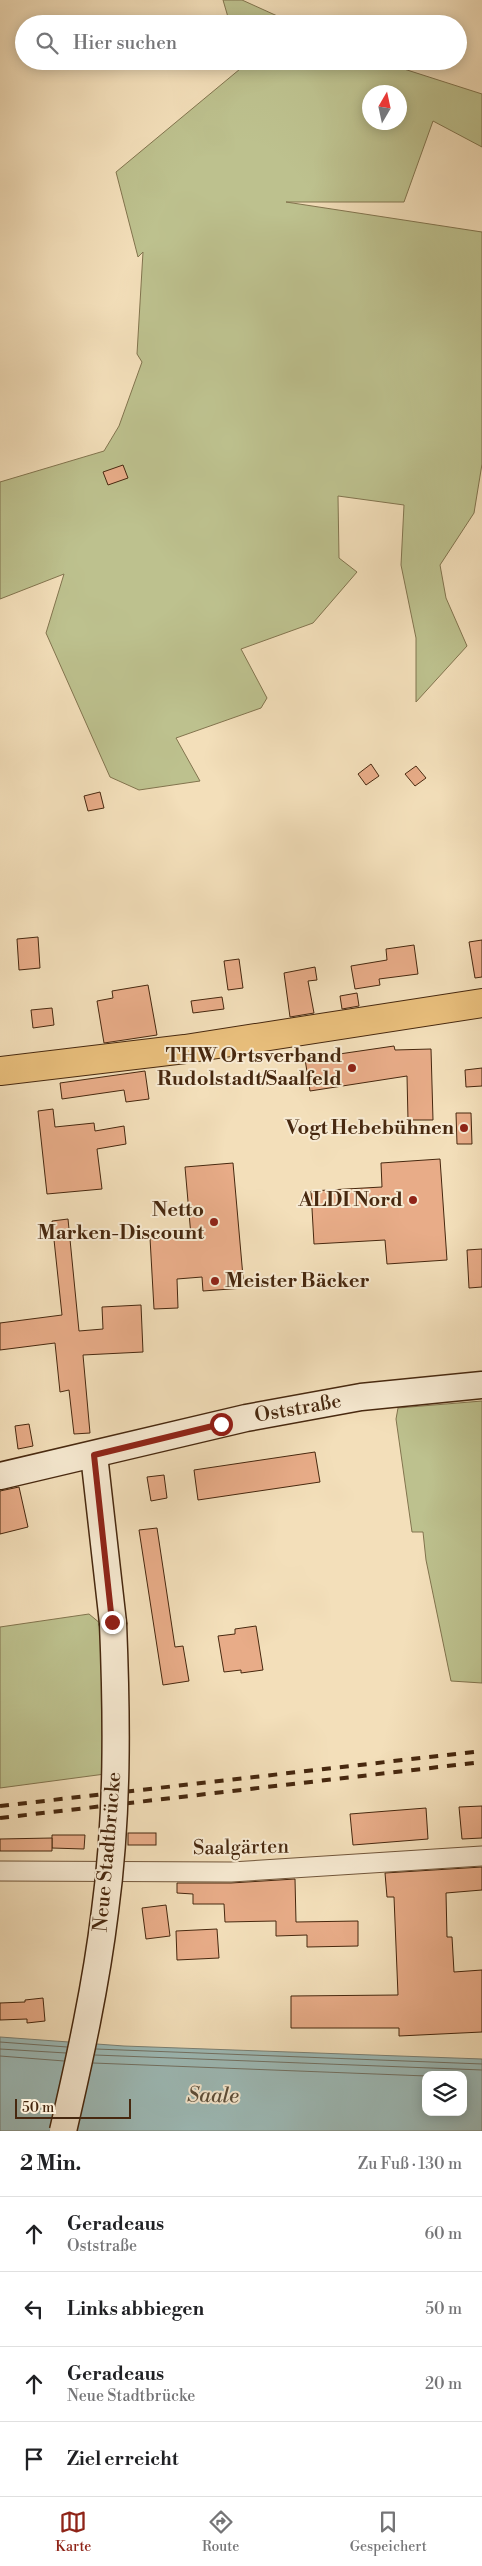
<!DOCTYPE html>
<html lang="de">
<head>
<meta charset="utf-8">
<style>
	body { margin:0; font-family:"Libre Bodoni",serif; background:#f6f6f6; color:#202124 }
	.controls { position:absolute; right:15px; bottom:15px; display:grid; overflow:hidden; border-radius:10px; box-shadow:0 2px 12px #0003 }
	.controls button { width:45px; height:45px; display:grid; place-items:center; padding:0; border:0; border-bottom:1px solid #e0e0e0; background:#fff; color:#202124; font:25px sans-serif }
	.compass { position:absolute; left:362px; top:85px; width:45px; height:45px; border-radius:50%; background:#fff; box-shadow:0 2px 12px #0003; rotate:9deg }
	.scale { position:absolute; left:15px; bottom:12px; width:116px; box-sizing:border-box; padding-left:5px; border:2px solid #47280f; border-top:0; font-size:14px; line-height:18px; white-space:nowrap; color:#47280f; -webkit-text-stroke:4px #f7ead2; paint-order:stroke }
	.stop { position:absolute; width:15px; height:15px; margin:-11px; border:4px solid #8f2418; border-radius:50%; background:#fff }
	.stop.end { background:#8f2418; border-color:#fff; box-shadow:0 1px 5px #0008 }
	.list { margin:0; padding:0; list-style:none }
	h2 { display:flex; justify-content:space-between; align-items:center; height:65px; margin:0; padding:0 20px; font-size:21px }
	h2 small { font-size:16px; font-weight:400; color:#757577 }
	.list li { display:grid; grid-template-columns:32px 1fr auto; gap:15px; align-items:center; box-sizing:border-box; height:75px; padding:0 20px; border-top:1px solid #e0e0e0 }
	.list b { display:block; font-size:19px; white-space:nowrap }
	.list p { margin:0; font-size:16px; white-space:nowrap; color:#757577 }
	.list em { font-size:16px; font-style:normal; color:#757577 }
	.icon { flex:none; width:28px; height:28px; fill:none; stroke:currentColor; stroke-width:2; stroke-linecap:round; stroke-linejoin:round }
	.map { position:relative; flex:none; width:482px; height:2131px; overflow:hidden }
	.search { position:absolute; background:#fff; box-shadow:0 2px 12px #0003; left:15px; right:15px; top:15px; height:55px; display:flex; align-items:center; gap:12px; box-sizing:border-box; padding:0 18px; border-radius:28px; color:#757577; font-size:19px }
	.sheet { height:365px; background:#fff }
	nav { display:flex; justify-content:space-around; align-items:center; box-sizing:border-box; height:70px; border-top:1px solid #e0e0e0; background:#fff; font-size:14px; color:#757577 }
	nav a { display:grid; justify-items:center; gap:2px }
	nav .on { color:#8f2418 }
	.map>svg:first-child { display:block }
</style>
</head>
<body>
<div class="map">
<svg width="482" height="2131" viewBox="0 0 482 2131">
	<rect width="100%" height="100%" fill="#f3dfba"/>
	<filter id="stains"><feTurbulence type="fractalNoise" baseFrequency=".004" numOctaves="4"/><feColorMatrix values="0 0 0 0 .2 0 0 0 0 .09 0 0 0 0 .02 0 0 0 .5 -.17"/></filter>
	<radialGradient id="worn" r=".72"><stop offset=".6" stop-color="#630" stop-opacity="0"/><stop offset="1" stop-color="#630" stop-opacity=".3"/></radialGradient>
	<g fill="#bdc18e" stroke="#82744e" fill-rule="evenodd">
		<path d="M223,0H242L295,24H230Z"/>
		<path d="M238,61H379L482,94V147L433,121L404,202H286L482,232V464L474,513L440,565L446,598L467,646L416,702V638L401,565L404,505L338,496L339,558L357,572L313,623L241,649L267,698L261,708L176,738L200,781L139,790L110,777L46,633L64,574L0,599V482L104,451L119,426L142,362L137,354L143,252L138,257L116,172L240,69ZM370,92H400V122H370Z"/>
		<path d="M482,1401V1683L451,1681L426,1560L423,1532H412L396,1419L398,1408Z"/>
		<path d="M89,1614L101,1624L105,1774L0,1788V1627Z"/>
	</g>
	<path fill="#9dbbb8" stroke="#7b8074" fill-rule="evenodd" d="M0,2037L124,2046L482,2059V2131H0ZM426,2075H463V2112H426Z"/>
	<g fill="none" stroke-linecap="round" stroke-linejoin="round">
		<g stroke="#727264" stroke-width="1">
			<path d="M0,2042L67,2047"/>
			<path d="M0,2049L66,2053"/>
			<path d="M96,2049L482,2064"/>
			<path d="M95,2055L482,2070"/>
			<path d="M0,2056L64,2061"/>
			<path d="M93,2063L426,2076"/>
		</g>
	</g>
	<g fill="#e8ac88" stroke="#47280f">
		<path d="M123,465L128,478L108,485L103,472Z"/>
		<path d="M371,764L379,776L366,785L358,774Z"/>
		<path d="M416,766L426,778L415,786L405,774Z"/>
		<path d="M100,792L104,808L88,811L84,796Z"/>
		<path d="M38,937L40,968L19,970L17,939Z"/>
		<path d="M482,940V977L475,978L469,942Z"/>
		<path d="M414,945L418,974L379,979L380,985L355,989L351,966L387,960L386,949Z"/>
		<path d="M239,959L243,988L228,990L224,961Z"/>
		<path d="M315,967L317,980L308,981L314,1013L290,1017L284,973Z"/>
		<path d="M148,985L157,1035L104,1043L97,1001L113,998L112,991Z"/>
		<path d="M357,993L359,1006L342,1009L340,996Z"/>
		<path d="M222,997L224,1009L193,1013L191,1001Z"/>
		<path d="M52,1008L54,1025L33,1028L31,1010Z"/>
		<path d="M394,1046L395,1050L431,1049L433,1120H408L407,1076L310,1091L305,1059Z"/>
		<path d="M482,1068V1086L466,1087L465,1070Z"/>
		<path d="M145,1071L149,1099L126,1102L124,1090L62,1099L60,1083Z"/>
		<path d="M53,1109L55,1127L94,1123L95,1131L124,1126L126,1144L97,1149L102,1189L47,1194L38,1111Z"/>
		<path d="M456,1113H471L472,1144H457Z"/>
		<path d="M440,1159L447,1260L387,1264L385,1240L314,1244L311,1191L382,1187L381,1163Z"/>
		<path d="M233,1163L244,1288L203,1291L202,1277L177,1279L178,1308L154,1309L150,1238L191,1236L185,1167Z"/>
		<path d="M68,1219L79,1331L103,1329L102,1307L141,1305L143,1352L83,1355L90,1433L74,1434L69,1390L60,1392L55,1343L0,1350V1323L62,1315L52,1221Z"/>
		<path d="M482,1249V1287L469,1288L467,1250Z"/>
		<path d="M29,1424L33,1446L18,1449L15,1426Z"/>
		<path d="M315,1452L320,1482L198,1500L194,1470Z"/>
		<path d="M164,1475L167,1498L151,1501L147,1477Z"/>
		<path d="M19,1487L28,1527L0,1534V1491Z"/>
		<path d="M157,1528L175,1647L183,1646L189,1681L163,1685L139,1530Z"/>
		<path d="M256,1626L263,1670L241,1673V1670L224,1672L218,1636L235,1634V1629Z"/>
		<path d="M482,1806V1838L462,1839L459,1807Z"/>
		<path d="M426,1808L428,1839L353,1845L350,1814Z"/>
		<rect x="128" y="1833" width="28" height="12"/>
		<path d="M52,1835H85L84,1849L52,1848Z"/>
		<path d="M52,1838V1851H0V1839Z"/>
		<path d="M482,1867V1890L446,1893L447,1937H452L454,1972L482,1970V2032L399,2036V2028H291V1996L398,1995L394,1897H387L385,1873Z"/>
		<path d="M295,1879L296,1922L358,1921V1946L307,1947V1935L276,1936V1921L225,1922L224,1904H193V1894L177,1893V1883H231Z"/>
		<path d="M166,1905L170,1936L146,1939L142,1908Z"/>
		<path d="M217,1929L219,1958L177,1960L176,1931Z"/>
		<path d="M43,1998L45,2021L27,2023V2019L0,2020V2003L25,2002V2000Z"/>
	</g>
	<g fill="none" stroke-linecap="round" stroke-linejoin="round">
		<defs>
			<path id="street" d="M0,1871L231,1872L482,1856"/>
			<g id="secondary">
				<path d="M94,1455L113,1623"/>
				<path d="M0,1476L246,1418L361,1397L482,1385"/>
			</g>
			<path id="primary" d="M0,1071L185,1049L482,1003"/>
		</defs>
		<use href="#street" stroke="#72563a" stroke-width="21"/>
		<use href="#secondary" stroke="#47280f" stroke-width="29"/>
		<use href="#primary" stroke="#47280f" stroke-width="30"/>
		<use href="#street" stroke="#f7ead2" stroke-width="19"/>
		<use href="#secondary" stroke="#f7ead2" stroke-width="26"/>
		<use href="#primary" stroke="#eac07d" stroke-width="28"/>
		<g stroke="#47280f" stroke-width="4" stroke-dasharray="9 9" stroke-linecap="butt">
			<path d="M0,1806L482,1751"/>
			<path d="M0,1818L482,1762"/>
		</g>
		<defs>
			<path id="secondary-bridge" d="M63,2131C80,2058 96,1985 105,1911C118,1815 117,1719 113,1623"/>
		</defs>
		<use href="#secondary-bridge" stroke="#47280f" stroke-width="29" stroke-linecap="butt"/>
		<use href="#secondary-bridge" stroke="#f7ead2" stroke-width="26"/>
	</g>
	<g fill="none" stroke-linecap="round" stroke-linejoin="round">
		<path stroke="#8f2418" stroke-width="6" d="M112,1622L94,1455L221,1424"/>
	</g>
	<g fill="#8f2418" stroke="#f7ead2" stroke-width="2">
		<circle cx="352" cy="1068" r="5"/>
		<circle cx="464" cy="1128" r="5"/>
		<circle cx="413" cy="1200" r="5"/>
		<circle cx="214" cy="1222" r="5"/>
		<circle cx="215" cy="1281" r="5"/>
	</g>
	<g text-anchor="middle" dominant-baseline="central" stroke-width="4" stroke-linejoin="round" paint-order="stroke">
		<g font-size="20" font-weight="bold" fill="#47280f" stroke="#f7ead2" text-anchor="end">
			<text x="342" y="1056">THW Ortsverband<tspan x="342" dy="23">Rudolstadt/Saalfeld</tspan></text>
			<text x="454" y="1128">Vogt Hebebühnen</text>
			<text x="403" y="1200">ALDI Nord</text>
			<text x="204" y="1210">Netto<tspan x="204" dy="23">Marken-Discount</tspan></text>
			<text x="225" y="1281" text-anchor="start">Meister Bäcker</text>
		</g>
		<g font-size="20" fill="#47280f" stroke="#f7ead2">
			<text transform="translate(298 1409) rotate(-10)">Oststraße</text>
			<text transform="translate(241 1848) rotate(-1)">Saalgärten</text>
			<text transform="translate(108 1852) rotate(-85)">Neue Stadtbrücke</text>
		</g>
		<g font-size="21" font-style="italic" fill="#5c4d39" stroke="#f7ead2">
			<text transform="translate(213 2096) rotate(1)">Saale</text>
		</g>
	</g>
	<rect width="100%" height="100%" filter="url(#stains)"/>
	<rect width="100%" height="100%" fill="url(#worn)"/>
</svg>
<div class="controls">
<button><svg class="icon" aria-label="layers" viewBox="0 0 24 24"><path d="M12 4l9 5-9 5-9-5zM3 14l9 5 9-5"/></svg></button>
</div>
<svg class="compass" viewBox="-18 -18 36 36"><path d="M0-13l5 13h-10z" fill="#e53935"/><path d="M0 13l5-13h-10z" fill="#757577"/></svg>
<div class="scale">50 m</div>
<div class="stop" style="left:221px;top:1424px"></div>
<div class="stop end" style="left:112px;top:1622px"></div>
<div class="search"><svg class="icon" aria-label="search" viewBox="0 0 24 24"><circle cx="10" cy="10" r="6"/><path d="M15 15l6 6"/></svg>Hier suchen</div>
</div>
<section class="sheet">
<h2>2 Min.<small>Zu Fuß · 130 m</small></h2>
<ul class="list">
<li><svg class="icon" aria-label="ahead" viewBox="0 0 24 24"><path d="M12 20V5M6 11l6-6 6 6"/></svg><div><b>Geradeaus</b><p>Oststraße</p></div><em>60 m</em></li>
<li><svg class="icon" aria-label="left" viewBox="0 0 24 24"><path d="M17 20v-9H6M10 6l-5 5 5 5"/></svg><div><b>Links abbiegen</b></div><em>50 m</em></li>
<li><svg class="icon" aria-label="ahead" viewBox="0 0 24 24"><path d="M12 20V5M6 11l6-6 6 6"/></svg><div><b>Geradeaus</b><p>Neue Stadtbrücke</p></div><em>20 m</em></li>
<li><svg class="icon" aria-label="arrive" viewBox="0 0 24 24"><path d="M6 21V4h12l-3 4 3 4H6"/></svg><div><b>Ziel erreicht</b></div></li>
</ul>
</section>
<nav>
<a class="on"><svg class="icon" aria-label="map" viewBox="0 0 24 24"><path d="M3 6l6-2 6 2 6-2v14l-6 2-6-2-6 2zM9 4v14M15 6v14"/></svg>Karte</a>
<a><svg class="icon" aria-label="directions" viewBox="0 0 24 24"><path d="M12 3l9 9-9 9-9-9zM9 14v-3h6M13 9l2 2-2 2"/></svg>Route</a>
<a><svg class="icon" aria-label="saved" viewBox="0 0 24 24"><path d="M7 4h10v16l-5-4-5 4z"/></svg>Gespeichert</a>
</nav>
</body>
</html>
